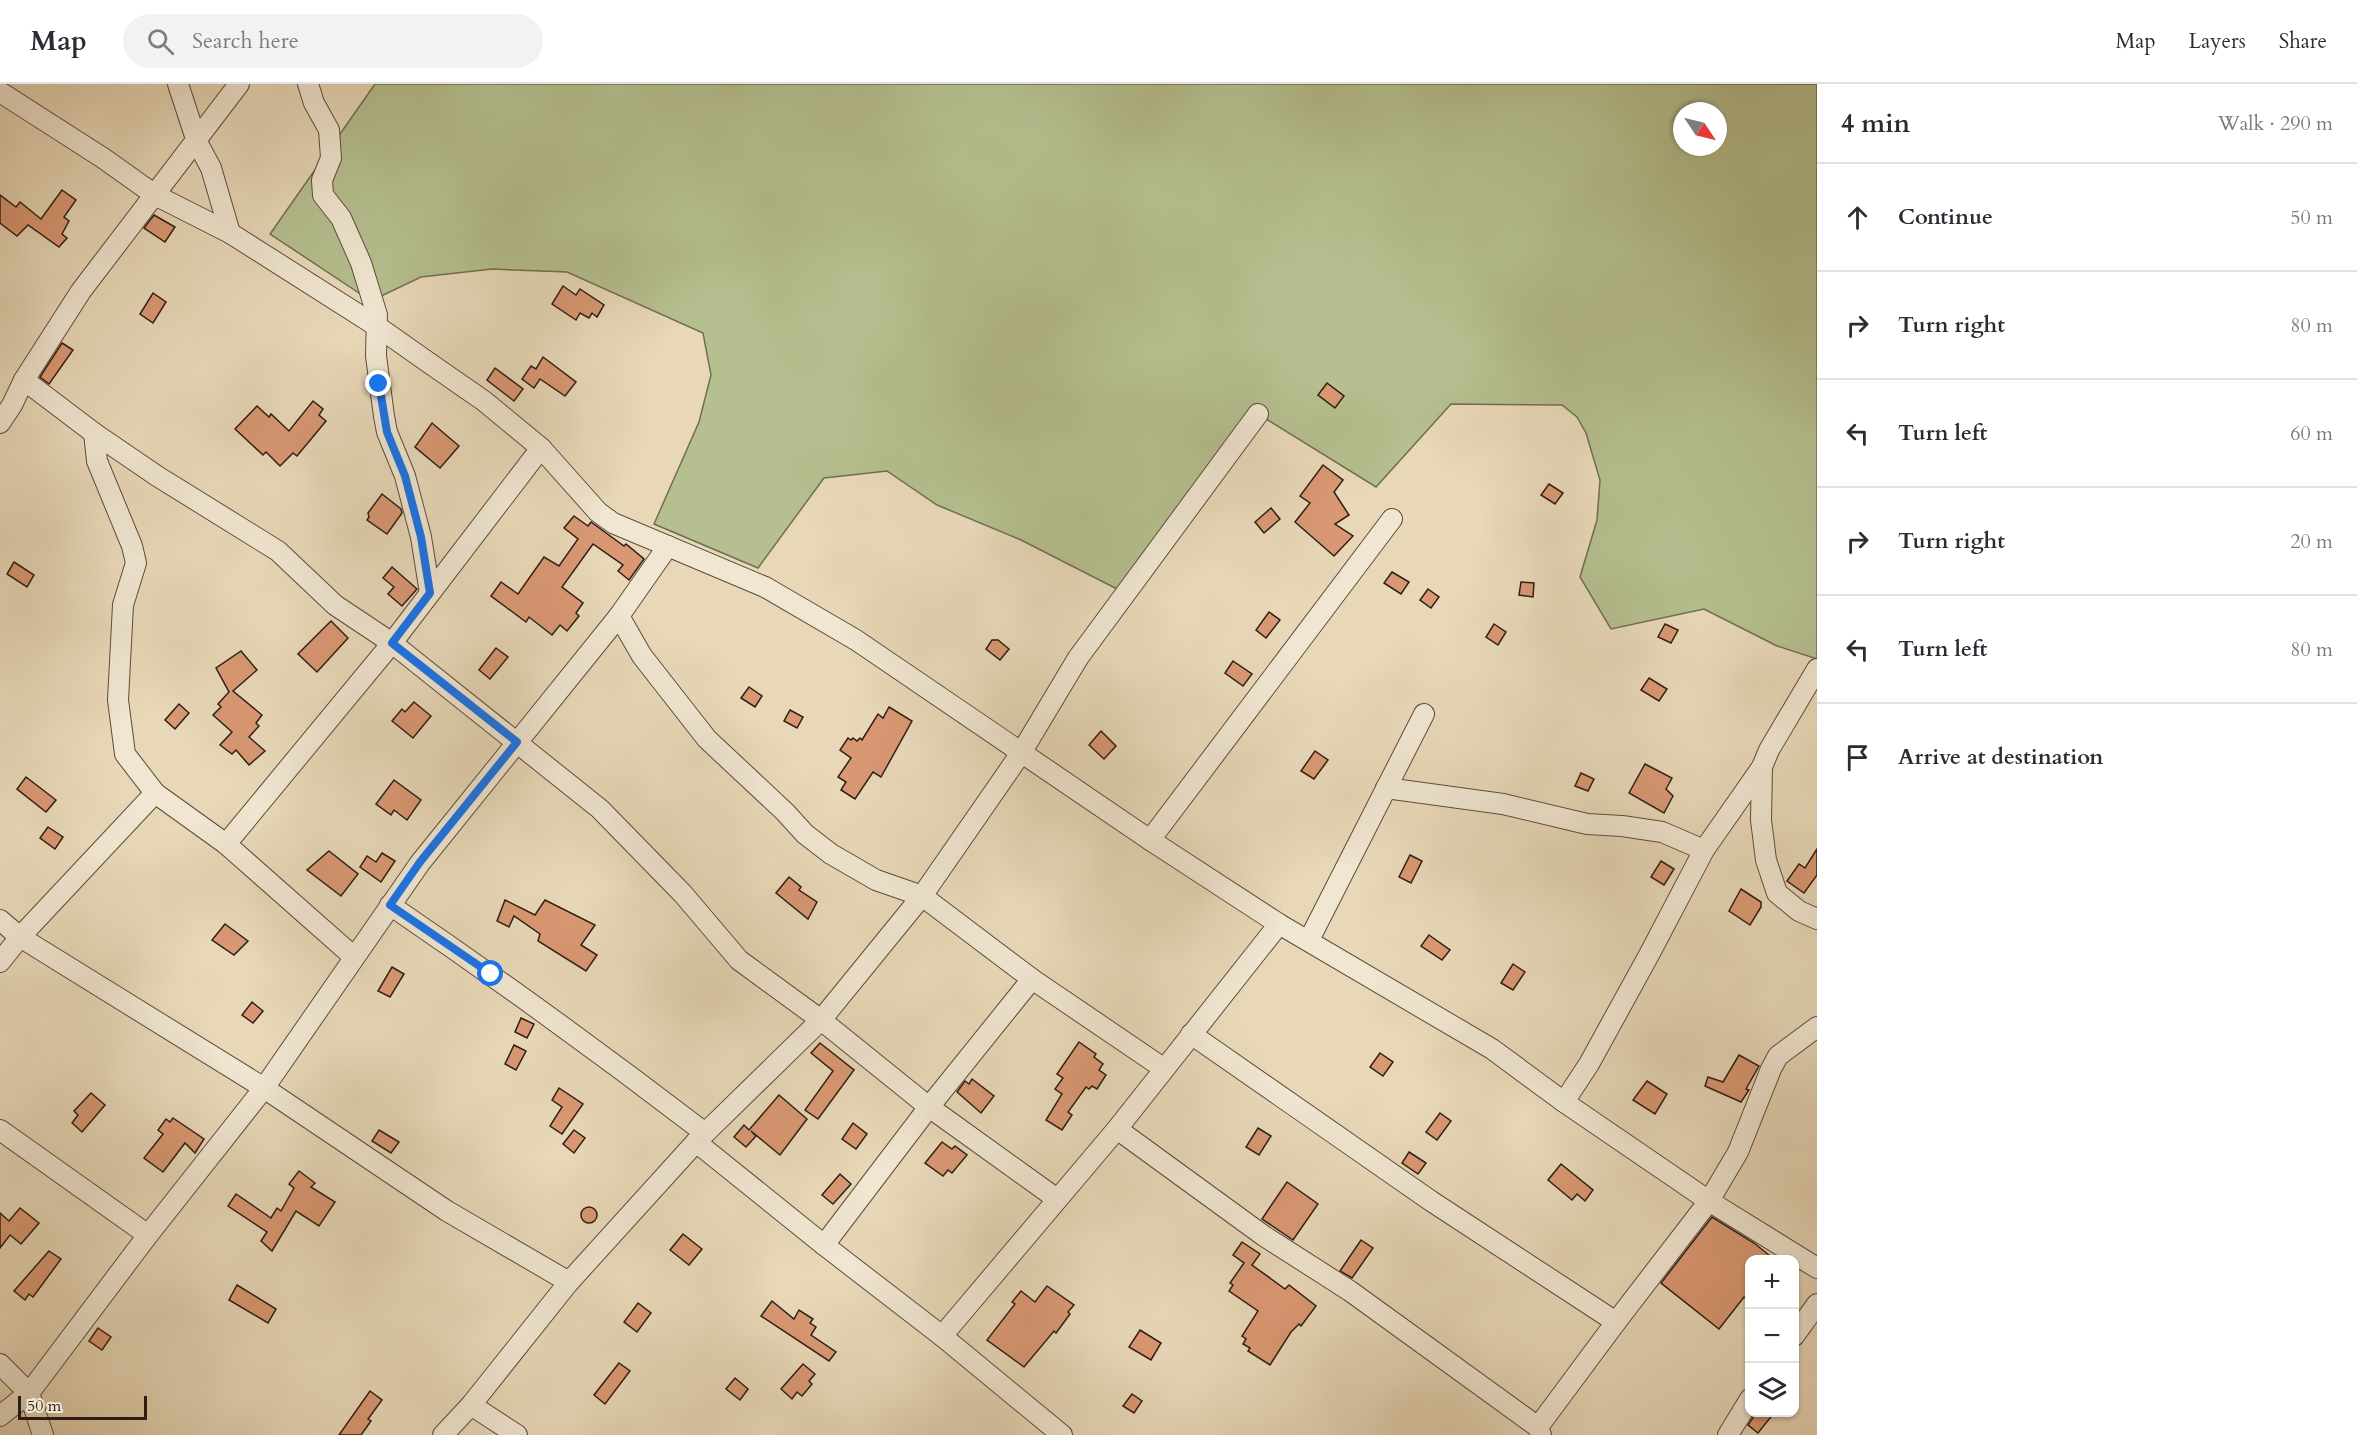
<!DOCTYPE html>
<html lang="en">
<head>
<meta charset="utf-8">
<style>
	body { margin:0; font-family:Cardo,serif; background:#f2f2f3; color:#2b2b33 }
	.controls { position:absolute; right:18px; bottom:18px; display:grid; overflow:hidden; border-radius:12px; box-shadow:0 2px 4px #0004 }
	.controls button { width:54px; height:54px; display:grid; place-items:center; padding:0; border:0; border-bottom:2px solid #e1e1e2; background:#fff; color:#2b2b33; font:30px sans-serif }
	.compass { position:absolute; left:1673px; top:18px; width:54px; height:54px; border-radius:50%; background:#fff; box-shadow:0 2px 4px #0004; rotate:125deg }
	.scale { position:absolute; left:18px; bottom:15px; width:129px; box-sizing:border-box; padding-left:6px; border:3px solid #2e1e12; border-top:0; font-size:16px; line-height:21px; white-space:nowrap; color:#2e1e12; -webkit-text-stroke:4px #f0e6d1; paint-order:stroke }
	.stop { position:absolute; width:18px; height:18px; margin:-14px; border:4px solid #1a73e8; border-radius:50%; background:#fff }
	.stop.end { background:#1a73e8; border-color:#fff; box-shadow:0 2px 6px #0008 }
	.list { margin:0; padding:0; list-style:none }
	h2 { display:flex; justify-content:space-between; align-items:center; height:78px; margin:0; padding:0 24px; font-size:26px }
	h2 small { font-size:20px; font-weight:400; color:#7c7c81 }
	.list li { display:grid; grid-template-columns:39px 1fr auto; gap:18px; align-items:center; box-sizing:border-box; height:108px; padding:0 24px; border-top:2px solid #e1e1e2 }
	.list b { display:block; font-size:22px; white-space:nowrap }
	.list em { font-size:20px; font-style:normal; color:#7c7c81 }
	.icon { flex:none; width:33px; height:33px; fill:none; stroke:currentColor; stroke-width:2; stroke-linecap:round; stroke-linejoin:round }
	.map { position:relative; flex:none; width:1817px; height:1351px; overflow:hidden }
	header { display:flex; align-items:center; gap:36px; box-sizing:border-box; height:84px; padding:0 30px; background:#fff; border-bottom:2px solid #e1e1e2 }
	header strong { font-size:28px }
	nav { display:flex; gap:33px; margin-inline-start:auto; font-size:21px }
	.search { width:420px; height:54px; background:#f2f2f3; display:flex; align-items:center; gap:15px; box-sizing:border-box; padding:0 21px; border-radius:33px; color:#7c7c81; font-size:22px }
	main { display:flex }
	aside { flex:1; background:#fff }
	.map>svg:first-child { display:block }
</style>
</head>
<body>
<header>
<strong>Map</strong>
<div class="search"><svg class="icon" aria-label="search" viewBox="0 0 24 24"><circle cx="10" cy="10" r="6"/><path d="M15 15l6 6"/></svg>Search here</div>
<nav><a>Map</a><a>Layers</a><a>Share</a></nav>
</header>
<main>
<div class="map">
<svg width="1817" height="1351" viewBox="0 0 1817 1351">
	<rect width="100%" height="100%" fill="#e8d8b8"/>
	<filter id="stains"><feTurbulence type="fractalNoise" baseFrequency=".00333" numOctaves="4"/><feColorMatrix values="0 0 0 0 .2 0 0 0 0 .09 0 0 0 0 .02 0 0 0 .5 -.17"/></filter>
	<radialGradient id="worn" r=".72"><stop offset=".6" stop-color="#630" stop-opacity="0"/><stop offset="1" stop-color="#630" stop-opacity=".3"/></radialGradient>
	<path fill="#b5bf8f" stroke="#726e50" stroke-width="1.5" fill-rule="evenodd" d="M375,0H1817V575L1777,562L1704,525L1611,545L1580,493L1597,436L1600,396L1586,349L1577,333L1562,321L1451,320L1376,403L1258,330L1123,508L1021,456L937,421L887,387L824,394L758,484L654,440L699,338L711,291L703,249L567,188L492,185L421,193L371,217L270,150ZM1682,27H1718V63H1682Z"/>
	<g fill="#d99873" stroke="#2e1e12" stroke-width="1.5">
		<path d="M62,106L76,116L64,133L69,137L62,150L67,154L59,163L28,141L17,152L0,139V111L16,123L20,118L41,135Z"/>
		<path d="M154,131L175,143L165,158L144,144Z"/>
		<path d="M563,202L576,211L580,205L604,221L597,233L592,229L589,234L580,229L576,236L552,220Z"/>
		<path d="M153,209L166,218L153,239L140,230Z"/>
		<path d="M62,259L73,266L49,300L40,293Z"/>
		<path d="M543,273L576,298L565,312L540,295L534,304L522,295L531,282L536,285Z"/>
		<path d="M495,284L523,305L514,317L487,296Z"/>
		<path d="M1327,299L1344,312L1335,324L1318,311Z"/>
		<path d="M313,317L323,325L319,331L326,337L297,372L293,369L280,382L266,368L263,371L235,345L257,322L269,333L271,330L289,347Z"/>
		<path d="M432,339L459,362L440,384L415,363Z"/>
		<path d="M1323,381L1343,396L1334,408L1349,431L1335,440L1353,452L1334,472L1295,438L1310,419L1300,412Z"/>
		<path d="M1549,400L1563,409L1555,420L1541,411Z"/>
		<path d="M382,410L401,425L402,429L387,450L367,436L369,433L368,429Z"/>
		<path d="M1271,424L1280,435L1264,449L1255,438Z"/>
		<path d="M574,432L588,442L591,438L624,462L626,460L644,475L629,496L618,487L623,481L593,460L562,503L583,519L576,529L579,532L567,547L560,541L552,551L529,533L526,538L491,512L501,498L518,510L544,473L559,482L578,455L564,444Z"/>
		<path d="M14,478L34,491L27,503L7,490Z"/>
		<path d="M392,483L417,505L402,522L388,510L394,503L383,494Z"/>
		<path d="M1392,488L1409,498L1401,510L1384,499Z"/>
		<path d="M1521,498L1534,499L1533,513L1519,511Z"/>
		<path d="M1428,505L1439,513L1431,524L1420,516Z"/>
		<path d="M1269,528L1280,536L1266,554L1256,546Z"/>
		<path d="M331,537L348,554L317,588L298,570Z"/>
		<path d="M1494,540L1506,548L1498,561L1486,553Z"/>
		<path d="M1665,540L1678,546L1671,559L1658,553Z"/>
		<path d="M992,556H998L1009,565L1000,576L986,565Z"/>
		<path d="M496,564L508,573L490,595L479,586Z"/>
		<path d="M241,567L257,586L233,607L262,631L256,639L259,642L249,653L265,667L249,681L236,666L232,670L220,661L232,648L213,631L221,623L218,620L229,608L216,584Z"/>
		<path d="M1233,577L1252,590L1243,602L1225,589Z"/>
		<path d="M1649,594L1667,605L1659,617L1641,606Z"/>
		<path d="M749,603L762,612L755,623L741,614Z"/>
		<path d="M414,618L431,632L413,654L392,637L402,625L405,628Z"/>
		<path d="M179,620L189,629L175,645L165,636Z"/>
		<path d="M889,623L912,637L881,693L873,688L855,715L841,706L846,698L838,693L851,674L840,666L848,654L851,656L853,654L857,657L860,654L862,656L878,630L883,634Z"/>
		<path d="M790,626L803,633L797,644L784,637Z"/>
		<path d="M1101,647L1116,662L1104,675L1089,661Z"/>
		<path d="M1315,667L1328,676L1314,695L1301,687Z"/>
		<path d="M1645,680L1672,694L1666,705L1673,712L1664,729L1629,709Z"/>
		<path d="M1581,689L1594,695L1588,707L1575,702Z"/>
		<path d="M26,693L56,716L46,728L17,705Z"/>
		<path d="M394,696L421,716L407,736L394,726L391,731L376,720Z"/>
		<path d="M48,743L63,753L55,765L40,754Z"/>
		<path d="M1817,765V791L1804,809L1787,797L1799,780L1805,784Z"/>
		<path d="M329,767L358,790L341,812L307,786Z"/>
		<path d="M382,769L395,777L381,798L360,783L367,772L376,778Z"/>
		<path d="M1410,771L1422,777L1411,799L1399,793Z"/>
		<path d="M1661,777L1674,785L1664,801L1651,793Z"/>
		<path d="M789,793L801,803L799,806L817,818L808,835L776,809Z"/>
		<path d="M1741,805L1761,818V823L1750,841L1729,827Z"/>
		<path d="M505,816L535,831L545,816L595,841L581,861L597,871L586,887L538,857L540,850L514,832L509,843L497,837Z"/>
		<path d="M225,840L248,857L234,871L212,856Z"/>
		<path d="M1429,851L1450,866L1442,876L1421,862Z"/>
		<path d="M1513,880L1525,888L1513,906L1501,899Z"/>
		<path d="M392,883L404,890L390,913L378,907Z"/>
		<path d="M252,918L263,927L253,939L242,931Z"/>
		<path d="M521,934L534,940L527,954L515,948Z"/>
		<path d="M1079,958L1096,970L1094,973L1103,980L1099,986L1106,991L1097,1005L1092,1002L1089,1005L1086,1003L1068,1028L1072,1031L1062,1046L1046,1036L1062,1010L1055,1005L1063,994L1057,990Z"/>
		<path d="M820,959L854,986L818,1035L805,1026L833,987L811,969Z"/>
		<path d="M514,961L526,967L516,986L505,980Z"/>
		<path d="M1380,969L1393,978L1383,992L1370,983Z"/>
		<path d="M1739,971L1759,982L1746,1005L1749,1006L1741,1018L1705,1002L1708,993L1723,998Z"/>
		<path d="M972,995L994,1012L981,1029L957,1008L965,997L969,1000Z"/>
		<path d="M1647,997L1667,1010L1655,1030L1633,1016Z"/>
		<path d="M559,1004L583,1020L562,1050L550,1042L562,1023L552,1016Z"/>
		<path d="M91,1009L105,1021L82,1048L72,1039L78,1031L74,1027Z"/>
		<path d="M779,1011L807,1035L780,1071L751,1047L756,1052L746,1063L734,1053L744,1041L749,1046Z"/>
		<path d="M1440,1029L1451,1037L1437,1056L1426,1048Z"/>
		<path d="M173,1034L204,1055L195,1069L185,1059L163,1088L144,1074L163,1050L158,1046L166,1035L170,1038Z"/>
		<path d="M853,1039L867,1050L856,1065L842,1055Z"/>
		<path d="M1258,1044L1271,1052L1259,1071L1246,1063Z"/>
		<path d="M379,1046L399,1058L391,1069L372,1057Z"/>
		<path d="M574,1046L585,1054L574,1069L563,1060Z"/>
		<path d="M942,1058L952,1065L955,1062L967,1071L952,1089L948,1086L943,1092L925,1079Z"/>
		<path d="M1409,1068L1426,1079L1418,1090L1402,1079Z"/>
		<path d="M1561,1080L1593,1106L1585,1117L1577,1110L1572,1116L1548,1096Z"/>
		<path d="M299,1087L315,1099L311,1103L335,1118L319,1142L296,1127L272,1167L261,1157L267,1148L228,1122L236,1110L271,1134L277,1124L281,1127L294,1104L289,1100Z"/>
		<path d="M840,1090L851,1100L833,1120L822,1111Z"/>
		<path d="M1287,1098L1318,1120L1293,1156L1262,1135Z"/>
		<circle cx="589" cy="1131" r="8"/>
		<path d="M20,1124L39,1139L21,1160L10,1151L0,1164V1129L9,1137Z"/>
		<path d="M1712,1133L1754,1159L1775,1176H1749V1217L1744,1213L1719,1245L1661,1199Z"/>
		<path d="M683,1150L702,1165L689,1181L670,1166Z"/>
		<path d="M1361,1156L1373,1164L1352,1194L1340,1187Z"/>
		<path d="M1242,1158L1260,1170L1252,1181L1285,1205L1289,1201L1316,1222L1301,1242L1299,1240L1291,1248L1270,1281L1248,1267L1250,1264L1243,1260L1246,1255L1242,1252L1258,1227L1229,1207L1233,1201L1230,1199L1244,1179L1233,1171Z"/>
		<path d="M49,1167L61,1175L33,1213L29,1210L25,1216L14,1207Z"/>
		<path d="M237,1201L276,1225L268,1239L229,1216Z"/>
		<path d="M1047,1202L1074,1221L1068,1228L1070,1230L1056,1249L1054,1247L1024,1283L987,1256L1015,1220L1012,1218L1021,1207L1035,1218Z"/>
		<path d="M772,1217L794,1235L799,1226L813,1235L810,1239L816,1243L811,1251L836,1268L829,1277L761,1232Z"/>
		<path d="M638,1219L651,1229L637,1248L624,1238Z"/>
		<path d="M98,1244L111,1253L102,1266L89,1257Z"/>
		<path d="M1140,1246L1161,1259L1151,1276L1129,1263Z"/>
		<path d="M619,1279L630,1287L605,1320L594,1311Z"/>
		<path d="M803,1280L815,1290L809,1297L812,1300L802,1312L797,1308L792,1315L781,1305Z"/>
		<path d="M735,1294L748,1305L740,1316L726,1305Z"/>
		<path d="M370,1307L382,1316L368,1335L371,1337L361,1351H339Z"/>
		<path d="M1132,1310L1142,1317L1134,1329L1123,1322Z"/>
		<path d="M1756,1329H1774L1758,1349L1748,1341Z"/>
	</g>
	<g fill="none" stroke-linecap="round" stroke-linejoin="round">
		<defs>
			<g id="minor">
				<path d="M178,0L197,58L211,84L230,149"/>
				<path d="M308,0L314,19L329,46L331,74L322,96L323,111L341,134L361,179L377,231L376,272L384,332L387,348L405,392L421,453L430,509"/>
				<path d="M0,8L103,74L155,111L230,149L378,243L435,283L484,317L541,364L598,428L613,439L765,503L856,556L1150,756L1279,840L1492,965L1564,1018L1709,1117L1817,1184"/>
				<path d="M24,296L94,349L157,392L278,467L335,521L392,559L600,725L683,810L739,876L821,936L929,1023L1057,1115"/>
				<path d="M0,339L12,321L24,296L81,207L239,0"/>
				<path d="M94,349L97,377L132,462L136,479L123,521L118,616L125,670L155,709L226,760L354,873"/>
				<path d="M619,532L642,572L707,655L785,728L805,750L831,770L876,796L922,812L1032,895L1163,984"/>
				<path d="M1762,683L1761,736L1766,776L1777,809L1799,827L1817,835"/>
				<path d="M1386,704L1503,720L1587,740L1622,742L1662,748L1704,766"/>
				<path d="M1150,756L1392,435"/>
				<path d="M226,760L392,559L541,364"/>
				<path d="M390,821C497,894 602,970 705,1049"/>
				<path d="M0,836L20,853L264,1004L447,1127L569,1198"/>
				<path d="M1309,856L1424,630"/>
				<path d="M0,878L20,853L155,709"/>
				<path d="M1191,950L1431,1117L1616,1238"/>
				<path d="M1564,1018L1589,980L1650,869L1704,766L1762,683L1769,666L1817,585"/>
				<path d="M1117,1045L1264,1152L1350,1207L1538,1343L1541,1351"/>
				<path d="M0,1046L148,1151"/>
				<path d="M696,1058L824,1161L942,1252L1062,1351"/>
				<path d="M824,1161L929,1023L1032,895"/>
				<path d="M942,1252L1117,1045L1279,840"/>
				<path d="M1794,1252L1817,1220"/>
				<path d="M0,1280L29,1309L43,1351"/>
				<path d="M471,1321L517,1351"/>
				<path d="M0,1332L29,1309L148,1151L264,1004L420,779L619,532L668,462"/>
				<path d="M1538,1343L1616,1238L1709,1117L1738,1068L1771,985L1778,972L1817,943"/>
				<path d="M443,1351L471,1321L569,1198L696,1058L821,936L922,812L1021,669L1078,574L1258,330"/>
				<path d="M1728,1351L1750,1315"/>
			</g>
		</defs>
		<use href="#minor" stroke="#5c4c3c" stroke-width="22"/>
		<use href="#minor" stroke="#f0e6d1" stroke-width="20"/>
	</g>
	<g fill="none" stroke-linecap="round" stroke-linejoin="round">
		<path stroke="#1a73e8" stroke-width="8" d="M379,300L387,348L405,392L421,453L430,509L392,559L517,658L420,778L390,821L491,890"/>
	</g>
	<rect width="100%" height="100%" filter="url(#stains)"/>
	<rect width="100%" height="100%" fill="url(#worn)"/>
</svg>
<div class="controls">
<button>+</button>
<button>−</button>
<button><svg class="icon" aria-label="layers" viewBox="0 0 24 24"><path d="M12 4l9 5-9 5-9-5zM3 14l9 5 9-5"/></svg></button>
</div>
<svg class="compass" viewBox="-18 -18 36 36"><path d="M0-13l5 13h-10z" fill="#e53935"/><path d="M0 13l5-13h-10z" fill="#7c7c81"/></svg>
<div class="scale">50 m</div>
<div class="stop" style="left:491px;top:890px"></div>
<div class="stop end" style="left:379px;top:300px"></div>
</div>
<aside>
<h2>4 min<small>Walk · 290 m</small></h2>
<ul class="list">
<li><svg class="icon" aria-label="ahead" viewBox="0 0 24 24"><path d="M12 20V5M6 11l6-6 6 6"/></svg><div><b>Continue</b></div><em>50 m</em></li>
<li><svg class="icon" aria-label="right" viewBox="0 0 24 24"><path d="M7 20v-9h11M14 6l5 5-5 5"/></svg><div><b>Turn right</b></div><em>80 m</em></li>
<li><svg class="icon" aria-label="left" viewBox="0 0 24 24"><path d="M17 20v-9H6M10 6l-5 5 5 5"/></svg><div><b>Turn left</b></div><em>60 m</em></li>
<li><svg class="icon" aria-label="right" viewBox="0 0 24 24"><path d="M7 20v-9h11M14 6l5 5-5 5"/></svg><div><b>Turn right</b></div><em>20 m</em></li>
<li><svg class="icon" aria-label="left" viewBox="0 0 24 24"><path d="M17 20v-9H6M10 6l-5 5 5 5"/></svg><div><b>Turn left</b></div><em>80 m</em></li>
<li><svg class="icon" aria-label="arrive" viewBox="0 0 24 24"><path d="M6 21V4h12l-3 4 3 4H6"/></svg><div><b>Arrive at destination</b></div></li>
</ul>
</aside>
</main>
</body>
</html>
